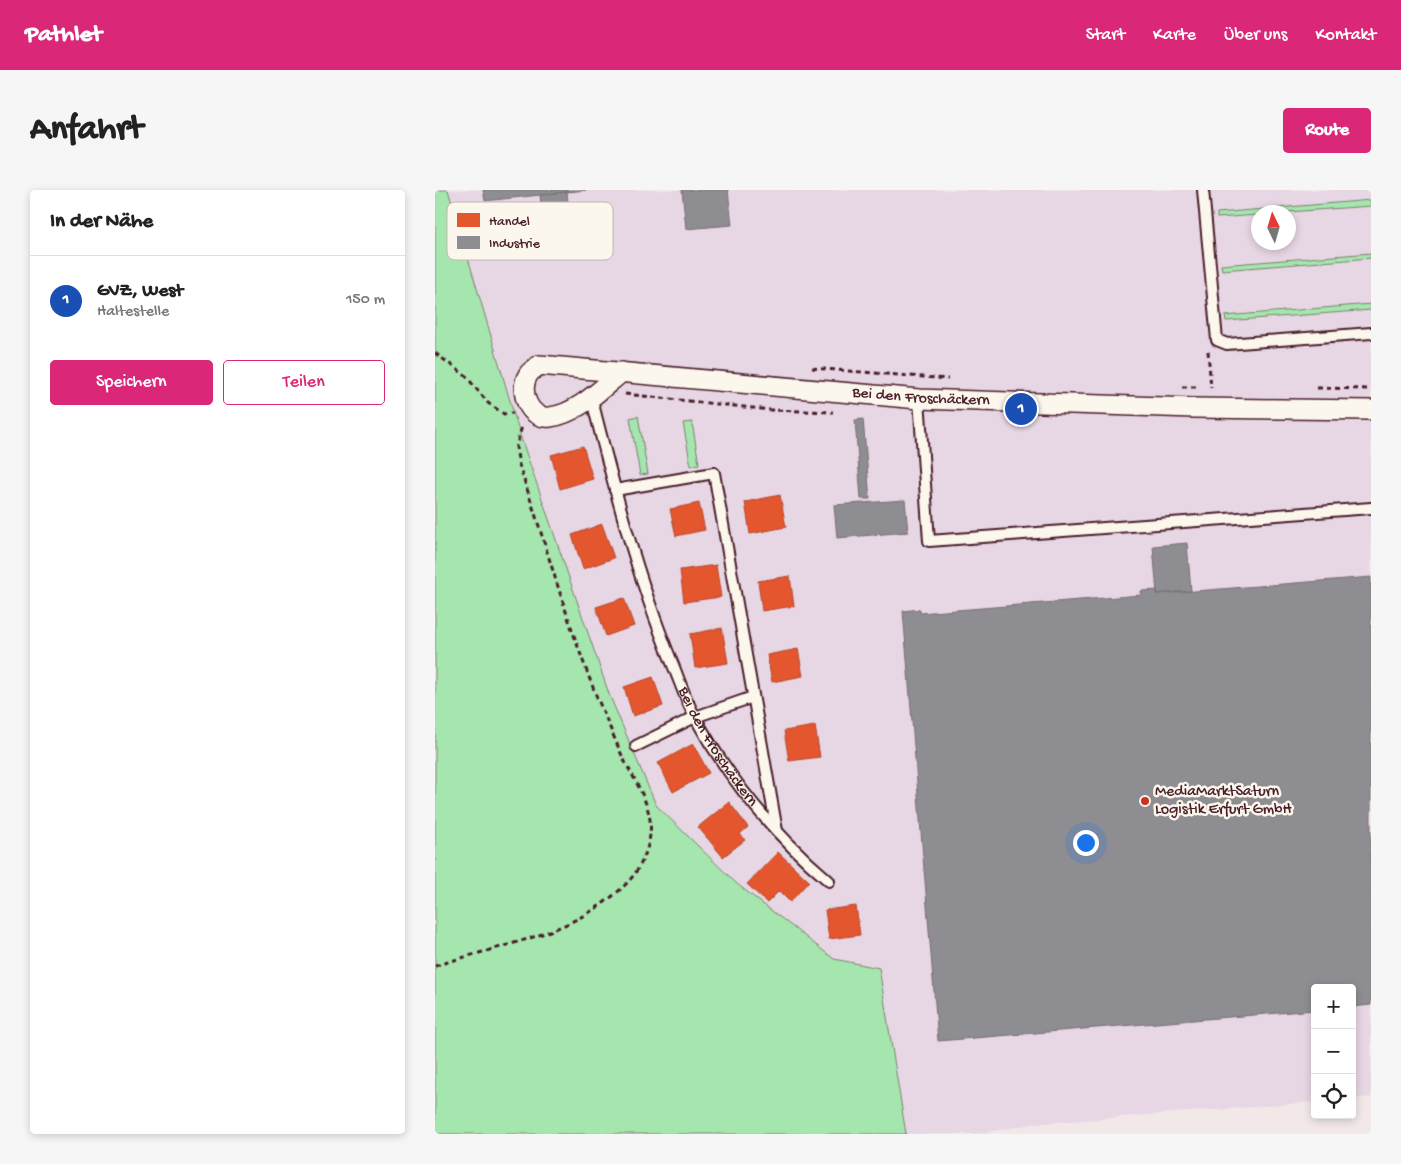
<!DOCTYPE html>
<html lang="de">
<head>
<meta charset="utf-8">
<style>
	body { margin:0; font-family:"Gochi Hand",sans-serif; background:#f6f6f6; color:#222 }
	.controls { position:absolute; right:15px; bottom:15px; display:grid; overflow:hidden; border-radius:5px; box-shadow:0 2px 8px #0003 }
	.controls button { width:45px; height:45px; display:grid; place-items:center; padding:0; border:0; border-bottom:1px solid #e0e0e0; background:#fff; color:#222; font:25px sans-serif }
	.compass { position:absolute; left:816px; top:15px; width:45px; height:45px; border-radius:50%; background:#fff; box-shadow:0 2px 8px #0003; rotate:355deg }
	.you { position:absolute; left:650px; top:652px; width:18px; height:18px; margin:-12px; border:4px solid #fff; border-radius:50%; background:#1a73e8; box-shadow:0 0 0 8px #1a73e833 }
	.badge { display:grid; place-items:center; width:32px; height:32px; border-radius:50%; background:#db2777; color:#fff; font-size:16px; font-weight:700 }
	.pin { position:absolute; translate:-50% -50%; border:2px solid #fff; box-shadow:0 1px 5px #0006 }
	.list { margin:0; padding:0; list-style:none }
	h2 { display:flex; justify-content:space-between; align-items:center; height:65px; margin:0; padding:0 20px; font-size:21px }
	h2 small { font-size:16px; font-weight:400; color:#767676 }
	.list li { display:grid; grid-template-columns:32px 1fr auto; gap:15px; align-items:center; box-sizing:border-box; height:90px; padding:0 20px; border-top:1px solid #e0e0e0 }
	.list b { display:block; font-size:19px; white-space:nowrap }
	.list p { margin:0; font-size:16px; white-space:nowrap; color:#767676 }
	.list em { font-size:16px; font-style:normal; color:#767676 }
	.actions { display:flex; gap:10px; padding:15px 20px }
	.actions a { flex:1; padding:11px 0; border:1px solid #db2777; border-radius:5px; text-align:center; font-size:18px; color:#db2777 }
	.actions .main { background:#db2777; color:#fff }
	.icon { flex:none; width:28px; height:28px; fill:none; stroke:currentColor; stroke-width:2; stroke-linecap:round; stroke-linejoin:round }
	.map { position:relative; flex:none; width:936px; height:944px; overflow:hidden; border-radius:5px }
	header { display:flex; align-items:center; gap:30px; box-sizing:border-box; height:70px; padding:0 25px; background:#db2777; color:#fff }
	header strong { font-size:24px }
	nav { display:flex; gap:28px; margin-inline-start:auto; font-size:18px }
	.intro { display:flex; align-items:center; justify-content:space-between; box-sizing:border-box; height:120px; padding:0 30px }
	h1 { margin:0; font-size:35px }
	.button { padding:12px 22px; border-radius:5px; background:#db2777; color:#fff; font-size:18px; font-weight:700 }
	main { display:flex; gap:30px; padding:0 30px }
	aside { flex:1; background:#fff; border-radius:5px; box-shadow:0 2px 8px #0003 }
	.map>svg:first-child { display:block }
</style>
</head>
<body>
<header>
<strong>Pathlet</strong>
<nav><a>Start</a><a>Karte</a><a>Über uns</a><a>Kontakt</a></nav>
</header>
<div class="intro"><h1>Anfahrt</h1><a class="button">Route</a></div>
<main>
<aside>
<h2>In der Nähe<small></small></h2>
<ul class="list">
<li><span class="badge" style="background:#1a4fb4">1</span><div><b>GVZ, West</b><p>Haltestelle</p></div><em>150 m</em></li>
</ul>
<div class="actions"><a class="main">Speichern</a><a>Teilen</a></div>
</aside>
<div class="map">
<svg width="936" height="944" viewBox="0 0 936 944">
	<rect width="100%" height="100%" fill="#f2e8e8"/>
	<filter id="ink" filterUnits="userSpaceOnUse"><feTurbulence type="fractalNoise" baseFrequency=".02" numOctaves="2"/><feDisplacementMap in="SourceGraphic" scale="10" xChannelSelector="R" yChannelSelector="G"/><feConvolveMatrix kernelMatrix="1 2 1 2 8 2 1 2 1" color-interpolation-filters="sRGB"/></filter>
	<g filter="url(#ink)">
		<path fill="#e7d6e4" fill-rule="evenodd" d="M13,0H936V907L917,909V798H880V912L597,934L541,944H471L444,778L399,769L302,694L221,615L174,504L86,248ZM824,22H854V52H824Z"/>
		<g fill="#a5e6ae" stroke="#78826c">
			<path d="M0,0H13L86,248L174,504L221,615L302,694L399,769L444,778L471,944H0Z"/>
			<path d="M936,10V16L853,22H824L823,25L782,28V23Z"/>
			<path d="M936,63V68L787,80L786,75Z"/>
			<path d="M936,114V120L791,131L790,126Z"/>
			<path d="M203,226L213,284L205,285L195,228Z"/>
			<path d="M257,232L264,274L256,276L248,233Z"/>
		</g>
		<g fill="#e4572e" stroke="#b6462d">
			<path d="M148,256L158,289L125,299L116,265Z"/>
			<path d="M345,305L351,337L315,344L310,312Z"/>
			<path d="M264,313L270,340L241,346L235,319Z"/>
			<path d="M167,334L179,368L148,379L137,345Z"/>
			<path d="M281,375L286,407L249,412L245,380Z"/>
			<path d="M355,386L359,416L327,421L323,391Z"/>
			<path d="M189,408L199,436L171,446L161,417Z"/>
			<path d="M287,438L293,473L260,478L255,444Z"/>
			<path d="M363,459L368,486L337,492L332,465Z"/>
			<path d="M218,487L228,516L198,526L189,497Z"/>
			<path d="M380,536L385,567L354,571L349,541Z"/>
			<path d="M258,554L274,583L238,602L223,573Z"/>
			<path d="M294,612L313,637L305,644L310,650L288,667L263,637Z"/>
			<path d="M343,662L374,691L355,712L344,701L332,713L312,694Z"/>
			<path d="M421,716L425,745L394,749L390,720Z"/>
		</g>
		<g fill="#8d8d92" stroke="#796c73">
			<path d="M48,0H151L50,11Z"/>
			<path d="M247,0H293L297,35L251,39Z"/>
			<path d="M132,2L137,55L110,58L105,5Z"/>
			<path d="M428,229L435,309H426L420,230Z"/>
			<path d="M470,310L473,342L402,348L399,315Z"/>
			<path d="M752,353L756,401L722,404L718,356Z"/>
			<path d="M936,387V815L917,817V798H880V820L503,851L468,421L485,419V423L706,405V401L722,400V404Z"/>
		</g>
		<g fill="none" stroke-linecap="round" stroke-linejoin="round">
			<defs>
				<g id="lane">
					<path d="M768,0L782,150L792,154L936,143"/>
					<path id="s1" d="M156,206C179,297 202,388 238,475C245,492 251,511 260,527C294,590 340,645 394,691"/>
					<path d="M484,209L494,351L936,318"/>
					<path d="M180,300L279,283L342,641"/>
					<path d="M201,556L260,527L318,507"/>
				</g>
				<g id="street">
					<path id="s2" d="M187,182C167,198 142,224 115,227C94,230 83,201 93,185C95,181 101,178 104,175L484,209L759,218L936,220"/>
				</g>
			</defs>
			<use href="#lane" stroke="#4a1f2b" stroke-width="14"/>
			<use href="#street" stroke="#4a1f2b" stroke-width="22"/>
			<g stroke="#4a1f2b" stroke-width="3" stroke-dasharray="5 4" stroke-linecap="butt">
				<path d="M773,161L776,198"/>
				<path d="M0,163L31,186L53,213L69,224L78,223"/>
				<path d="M377,178L513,189"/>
				<path d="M747,197H763"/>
				<path d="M882,198L936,199"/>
				<path d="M190,204L336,220L398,222"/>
				<path d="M0,776C67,754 141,745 192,693C207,678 218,651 215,630C212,608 198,587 188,568C179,547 170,526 161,505C131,430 110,351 84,275L81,257L87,236"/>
			</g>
			<use href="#lane" stroke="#fbf7ec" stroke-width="10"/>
			<use href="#street" stroke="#fbf7ec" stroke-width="19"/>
		</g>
	</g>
	<circle fill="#c8321e" stroke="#fbf7ec" stroke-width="2" cx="710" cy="611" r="5"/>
	<g text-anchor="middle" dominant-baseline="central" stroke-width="5" stroke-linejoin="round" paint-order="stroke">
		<g font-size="16" fill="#4a1f2b" stroke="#fbf7ec">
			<text stroke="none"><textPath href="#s2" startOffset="542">Bei den Froschäckern</textPath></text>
			<text stroke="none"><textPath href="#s1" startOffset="375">Bei den Froschäckern</textPath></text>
		</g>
		<g font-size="16" fill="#4a1f2b" stroke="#fbf7ec" text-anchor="start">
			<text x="720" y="602">MediaMarktSaturn<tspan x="720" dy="18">Logistik Erfurt GmbH</tspan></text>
		</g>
	</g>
	<rect x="12" y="12" width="166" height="58" rx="8" fill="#fbf7ec" stroke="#c6b6b2" stroke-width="1"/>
	<rect x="22" y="23" width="23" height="14" fill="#e4572e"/>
	<rect x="22" y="46" width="23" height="13" fill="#8d8d92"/>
	<g font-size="14" fill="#4a1f2b">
		<text x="54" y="35">Handel</text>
		<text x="54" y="57">Industrie</text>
	</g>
</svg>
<div class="controls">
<button>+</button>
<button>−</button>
<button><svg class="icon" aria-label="locate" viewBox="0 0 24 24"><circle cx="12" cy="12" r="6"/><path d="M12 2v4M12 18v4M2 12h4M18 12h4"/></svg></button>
</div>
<svg class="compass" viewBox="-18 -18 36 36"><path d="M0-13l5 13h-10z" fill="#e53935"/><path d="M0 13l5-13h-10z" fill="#767676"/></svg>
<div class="you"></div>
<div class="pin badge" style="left:586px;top:219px;background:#1a4fb4">1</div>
</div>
</main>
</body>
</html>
